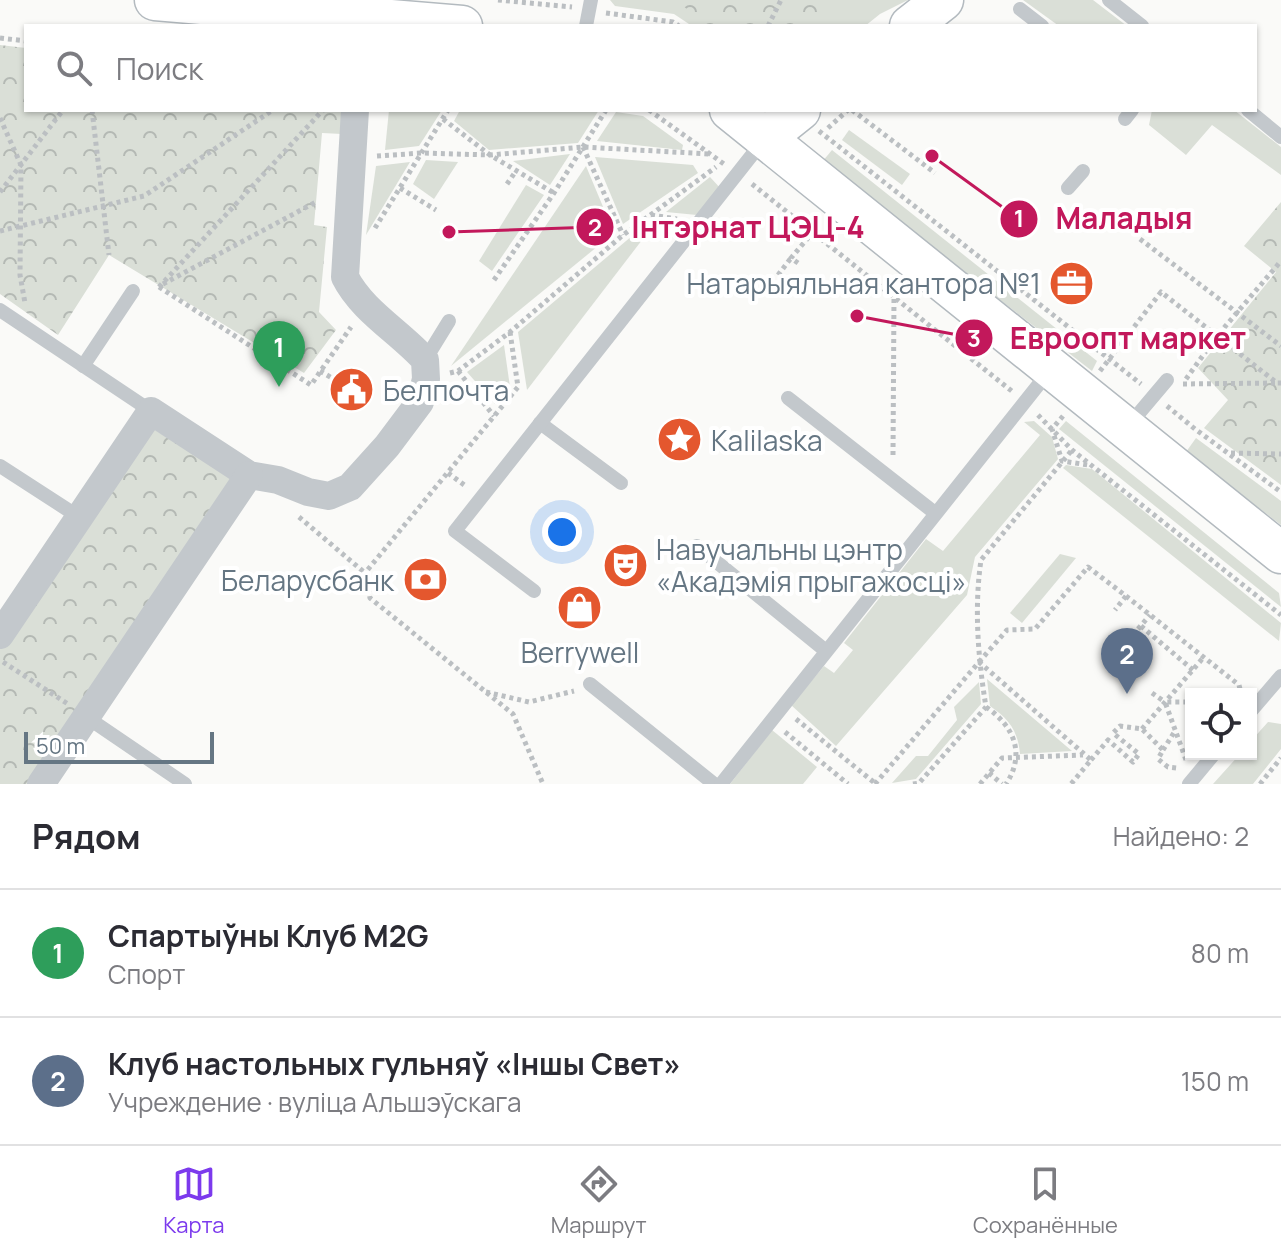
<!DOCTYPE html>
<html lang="ru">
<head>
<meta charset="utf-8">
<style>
	body { margin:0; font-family:Manrope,sans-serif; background:#f7f7f7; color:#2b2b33 }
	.controls { position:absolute; right:24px; bottom:24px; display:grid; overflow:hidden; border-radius:0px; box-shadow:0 2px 6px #0004 }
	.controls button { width:72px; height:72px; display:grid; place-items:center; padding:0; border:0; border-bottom:2px solid #e1e1e2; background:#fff; color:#2b2b33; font:40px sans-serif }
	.scale { position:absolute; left:24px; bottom:20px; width:190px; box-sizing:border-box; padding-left:8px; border:4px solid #657683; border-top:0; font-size:22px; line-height:28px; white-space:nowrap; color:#657683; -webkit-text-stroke:6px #fff; paint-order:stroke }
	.you { position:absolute; left:562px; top:532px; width:28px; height:28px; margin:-20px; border:6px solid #fff; border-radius:50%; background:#1a73e8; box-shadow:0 0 0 12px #1a73e833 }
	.badge { display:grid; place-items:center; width:52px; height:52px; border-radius:50%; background:#7c3aed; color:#fff; font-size:26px; font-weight:700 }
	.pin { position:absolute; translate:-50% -66px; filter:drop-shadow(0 2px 4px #0008) }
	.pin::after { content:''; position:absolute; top:42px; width:28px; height:24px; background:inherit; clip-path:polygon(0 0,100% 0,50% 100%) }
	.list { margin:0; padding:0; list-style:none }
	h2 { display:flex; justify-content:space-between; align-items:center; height:104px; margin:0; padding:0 32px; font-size:34px }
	h2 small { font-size:26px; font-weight:400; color:#7c7c81 }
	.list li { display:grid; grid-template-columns:52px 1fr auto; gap:24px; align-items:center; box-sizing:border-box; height:128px; padding:0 32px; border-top:2px solid #e1e1e2 }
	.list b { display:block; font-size:30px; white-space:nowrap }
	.list p { margin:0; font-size:26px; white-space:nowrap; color:#7c7c81 }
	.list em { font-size:26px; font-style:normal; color:#7c7c81 }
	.icon { flex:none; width:44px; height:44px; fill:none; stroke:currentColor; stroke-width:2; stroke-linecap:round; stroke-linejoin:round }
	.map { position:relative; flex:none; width:1281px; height:784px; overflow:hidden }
	.search { position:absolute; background:#fff; box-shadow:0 2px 6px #0004; left:24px; right:24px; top:24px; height:88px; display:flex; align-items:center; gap:20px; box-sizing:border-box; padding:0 28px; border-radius:0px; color:#7c7c81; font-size:30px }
	.sheet { height:360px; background:#fff }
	nav { display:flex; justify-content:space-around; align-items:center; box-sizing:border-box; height:112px; border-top:2px solid #e1e1e2; background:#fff; font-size:22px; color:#7c7c81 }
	nav a { display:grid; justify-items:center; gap:4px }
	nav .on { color:#7c3aed }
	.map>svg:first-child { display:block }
</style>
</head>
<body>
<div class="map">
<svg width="1281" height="784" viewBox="0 0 1281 784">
	<defs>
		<pattern id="forest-crowns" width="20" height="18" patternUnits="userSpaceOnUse" patternTransform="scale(2)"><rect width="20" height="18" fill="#dadfd7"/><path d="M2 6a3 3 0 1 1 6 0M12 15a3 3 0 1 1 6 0" fill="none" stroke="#b4b9b4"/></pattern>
	</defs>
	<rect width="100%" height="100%" fill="#fafaf8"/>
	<g fill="#dadfd7">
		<path d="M610,0H908L880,14L865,26H692L674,14L615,6Z"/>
		<path d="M1023,0H1093L1127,26H1059Z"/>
		<path d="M389,110H442L419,146L385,150Z"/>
		<path d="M460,110H599L578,143L489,150L454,121Z"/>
		<path d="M1152,110H1234L1281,147V175L1212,125L1186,155L1149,125Z"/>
		<path d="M616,112L643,116L683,145L682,150L597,141Z"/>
		<path d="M849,130L910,174L902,185L842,140Z"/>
		<path d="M832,150L1097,361L1092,371L822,162Z"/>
		<path d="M570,154L550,185L513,161Z"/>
		<path d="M595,157L693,165L698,173L623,224Z"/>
		<path d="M426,160L458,162L434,199L413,184Z"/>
		<path d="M410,162L366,235L376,166Z"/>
		<path d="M586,166L614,233L451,366Z"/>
		<path d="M710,177L721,189L697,215L666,212Z"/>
		<path d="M526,185L544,195L492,271L479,261Z"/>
		<path d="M645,225L652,227L527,390L518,332Z"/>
		<path d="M504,345L510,387L495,404L467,372Z"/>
		<path d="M1034,421L1052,437L1058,459L975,557L967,595L836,746L791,705L824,666L834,673L853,650L844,643L926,539L943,551L1040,435L1024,422Z"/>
		<path d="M1066,421L1279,593L1281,607L1059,429Z"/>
		<path d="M1196,438L1281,501V525L1186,452Z"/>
		<path d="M1066,465L1092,469L1281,623L1279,641L1063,468Z"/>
		<path d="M1060,554L1076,558L1022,623L1010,613Z"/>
		<path d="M987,679L1072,751L1020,754C1018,731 1009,719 990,706Z"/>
		<path d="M979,682L981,704L916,779L892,783L916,756H928L957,720L954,707Z"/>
		<path d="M1268,722L1281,724V749L1253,784H1213L1240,754H1251V741Z"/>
		<path d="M772,730L817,767L803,784H730Z"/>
	</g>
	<g fill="url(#forest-crowns)">
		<path d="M676,0H820L822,16L804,26H711L706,25Z"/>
		<path d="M0,45L26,48V110H343L342,134L322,133L314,225L327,227L319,312L336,330L304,373L109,255L58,335L0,294Z"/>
		<path d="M1281,202V485L1204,428L1228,400L1198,368L1276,272L1244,246Z"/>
		<path d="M147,425L234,479L30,784H0V647Z"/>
	</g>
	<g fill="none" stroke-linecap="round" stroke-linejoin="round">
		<defs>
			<g id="secondary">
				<path d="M155,0L462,26"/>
				<path d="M910,26L943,0"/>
				<path d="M730,110L1281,553"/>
				<path d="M765,138L800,110"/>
			</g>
		</defs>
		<use href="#secondary" stroke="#b3babf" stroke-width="43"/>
		<g stroke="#bbbfc2" stroke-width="5" stroke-dasharray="4 4" stroke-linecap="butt">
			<path d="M498,0L572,7"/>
			<path d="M606,13L673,22L679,26"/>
			<path d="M768,26L781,0"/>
			<path d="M0,38L26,41"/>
			<path d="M92,110L109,255"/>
			<path d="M649,110L724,164"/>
			<path d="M852,110L935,173"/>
			<path d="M0,118L21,165L20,275L25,303"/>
			<path d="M443,119L490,155L554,193"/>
			<path d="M828,128L848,110"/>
			<path d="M819,131L1141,384"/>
			<path d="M583,147L623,235"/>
			<path d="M377,156L422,153L490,155L583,147L710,154"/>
			<path d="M507,184L516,171"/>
			<path d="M752,184L1013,392"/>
			<path d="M400,188L436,210"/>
			<path d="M0,192L63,110"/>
			<path d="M651,215L677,219"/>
			<path d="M375,228L448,110"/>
			<path d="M0,231L144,196L273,110"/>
			<path d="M1140,239L1281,346"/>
			<path d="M798,263L791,258L813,232"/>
			<path d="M778,275L791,258"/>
			<path d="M494,280L554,193L606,110"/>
			<path d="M163,284L316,202"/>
			<path d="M159,287L311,385L351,327"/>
			<path d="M159,287L323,110"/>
			<path d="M510,332L518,387L365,573L370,598L513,714L543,784"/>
			<path d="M320,371L332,378"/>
			<path d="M458,371L494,416"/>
			<path d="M1100,371L1161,292L1277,383H1281"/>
			<path d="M450,373L458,371L510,332L623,235L716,167"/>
			<path d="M1186,379L1217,336L1281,261"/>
			<path d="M1183,384L1277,383"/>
			<path d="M1167,406L1195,429L1281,492"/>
			<path d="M1038,415L1072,450L1281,615"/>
			<path d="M1063,416L1052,429L1062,461L1088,465"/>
			<path d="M1231,453L1281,454"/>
			<path d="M893,455L894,297"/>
			<path d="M448,473L467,487"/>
			<path d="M299,517L365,573"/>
			<path d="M1126,596L1239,685L1241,693"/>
			<path d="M1141,626L1193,670"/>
			<path d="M1138,629L1150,615"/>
			<path d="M3,662L68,704"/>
			<path d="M979,662L1007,630L1035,629L1088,567L1126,596L1115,610"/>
			<path d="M486,692L529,702L574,691"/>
			<path d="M1152,693L1165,702"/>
			<path d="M986,707C1014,726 1026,754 1006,784"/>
			<path d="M796,719L876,784"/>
			<path d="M1142,729L1203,658"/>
			<path d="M785,732L848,784"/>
			<path d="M1163,750L1175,731"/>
			<path d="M1091,760L1108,740L1133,762L1139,754L1113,733L1120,726L1142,729L1163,750L1158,759L1168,767L1177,768"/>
			<path d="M1186,760L1165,702H1191"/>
			<path d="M989,773L1002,784"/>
			<path d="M875,784L979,662L1091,760L1071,784"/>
			<path d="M913,784L919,783L986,707C978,658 974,608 981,560L1072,450"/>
			<path d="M980,784L1002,758L1083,755"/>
			<path d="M1260,784L1281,758"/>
		</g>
		<g stroke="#c3c8cc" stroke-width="14">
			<path d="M1109,0L1142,26"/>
			<path d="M1020,9L1042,26"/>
			<path d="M586,26L591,0"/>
			<path d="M1248,110L1281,137"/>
			<path d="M1125,119L1132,110"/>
			<path d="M1068,188L1083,171"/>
			<path d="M0,310L151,411"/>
			<path d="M425,360L449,321"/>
			<path d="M83,366L133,291"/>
			<path d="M788,398L935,513"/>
			<path d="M540,423L621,483"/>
			<path d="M1129,425L1167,380"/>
			<path d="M0,466L79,517"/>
			<path d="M697,546L826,651"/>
			<path d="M534,591L455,531L763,141"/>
			<path d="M590,684L714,784"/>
			<path d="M1251,711L1281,676"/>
			<path d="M85,716L185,784"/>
			<path d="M721,784L1051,369"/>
			<path d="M1189,784L1214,754"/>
		</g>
		<g stroke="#c3c8cc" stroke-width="28">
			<path d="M0,635L151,411L249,475L278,480L308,492L329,496L350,487L387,446L420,402L426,379L425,360C400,332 362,311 345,277L355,110"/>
			<path d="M41,784L249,475"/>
		</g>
		<use href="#secondary" stroke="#fff" stroke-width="40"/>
	</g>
	<defs>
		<symbol id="office-disc" viewBox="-11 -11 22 22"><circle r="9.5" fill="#e4572e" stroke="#fff"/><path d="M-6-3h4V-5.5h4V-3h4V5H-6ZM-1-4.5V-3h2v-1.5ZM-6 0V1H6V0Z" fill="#fff"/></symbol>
		<symbol id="civic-disc" viewBox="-11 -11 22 22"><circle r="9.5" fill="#e4572e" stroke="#fff"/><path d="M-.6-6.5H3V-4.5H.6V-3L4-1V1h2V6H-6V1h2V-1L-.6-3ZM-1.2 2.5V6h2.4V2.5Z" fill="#fff"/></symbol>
		<symbol id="sight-disc" viewBox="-11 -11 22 22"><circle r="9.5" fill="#e4572e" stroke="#fff"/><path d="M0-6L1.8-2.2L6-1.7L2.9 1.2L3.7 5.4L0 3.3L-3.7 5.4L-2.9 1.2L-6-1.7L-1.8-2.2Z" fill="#fff"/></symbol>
		<symbol id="theatre-disc" viewBox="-11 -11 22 22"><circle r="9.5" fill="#e4572e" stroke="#fff"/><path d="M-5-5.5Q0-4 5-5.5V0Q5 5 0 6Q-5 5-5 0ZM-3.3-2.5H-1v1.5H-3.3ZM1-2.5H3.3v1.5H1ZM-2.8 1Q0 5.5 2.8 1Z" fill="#fff"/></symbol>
		<symbol id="bank-disc" viewBox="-11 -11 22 22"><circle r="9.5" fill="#e4572e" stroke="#fff"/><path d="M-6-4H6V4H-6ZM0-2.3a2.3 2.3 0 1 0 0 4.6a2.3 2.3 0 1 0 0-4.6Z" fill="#fff"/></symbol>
		<symbol id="shop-disc" viewBox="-11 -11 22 22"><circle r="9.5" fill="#e4572e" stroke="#fff"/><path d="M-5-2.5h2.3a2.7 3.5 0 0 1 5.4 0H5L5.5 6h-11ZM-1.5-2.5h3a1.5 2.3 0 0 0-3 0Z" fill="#fff"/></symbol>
	</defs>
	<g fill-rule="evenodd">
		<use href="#office-disc" x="1046" y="258" width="51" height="51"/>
		<use href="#civic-disc" x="326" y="364" width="51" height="51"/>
		<use href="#sight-disc" x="654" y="414" width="51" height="51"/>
		<use href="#theatre-disc" x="600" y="540" width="51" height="51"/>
		<use href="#bank-disc" x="400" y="554" width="51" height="51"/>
		<use href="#shop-disc" x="554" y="582" width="51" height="51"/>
	</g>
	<g text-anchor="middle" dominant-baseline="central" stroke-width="8" stroke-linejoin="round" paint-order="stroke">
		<g font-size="28" fill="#657683" stroke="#fff" text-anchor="start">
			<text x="1041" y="283" text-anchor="end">Натарыяльная кантора №1</text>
			<text x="383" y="390">Белпочта</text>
			<text x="711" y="440">Kalilaska</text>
			<text x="656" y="549">Навучальны цэнтр<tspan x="656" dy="32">«Акадэмія прыгажосці»</tspan></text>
			<text x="394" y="580" text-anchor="end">Беларусбанк</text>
			<text x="580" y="652" text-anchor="middle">Berrywell</text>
		</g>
	</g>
	<path fill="none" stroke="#c2185b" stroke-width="3" d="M932 156L1019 219M449 232L595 227M857 316L974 338"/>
	<g fill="#c2185b" stroke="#fff" stroke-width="3">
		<circle cx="932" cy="156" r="8"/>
		<circle cx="449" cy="232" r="8"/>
		<circle cx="857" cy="316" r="8"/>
		<circle cx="1019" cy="219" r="20"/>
		<circle cx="595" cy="227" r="20"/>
		<circle cx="974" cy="338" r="20"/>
	</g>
	<g font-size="24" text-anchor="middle" font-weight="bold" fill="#fff">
		<text x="1019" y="227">1</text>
		<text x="595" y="236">2</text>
		<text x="974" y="347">3</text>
	</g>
	<g font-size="30" text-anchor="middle" font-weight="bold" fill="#c2185b" stroke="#fff" stroke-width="8" stroke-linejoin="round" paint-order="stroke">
		<text x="1124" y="229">Маладыя</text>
		<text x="748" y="238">Інтэрнат ЦЭЦ-4</text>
		<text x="1128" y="349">Евроопт маркет</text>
	</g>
</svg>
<div class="controls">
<button><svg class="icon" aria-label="locate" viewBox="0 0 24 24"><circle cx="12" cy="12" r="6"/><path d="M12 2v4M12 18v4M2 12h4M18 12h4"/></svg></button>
</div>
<div class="scale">50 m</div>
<div class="you"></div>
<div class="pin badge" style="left:279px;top:387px;background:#2e9e5b">1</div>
<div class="pin badge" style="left:1127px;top:694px;background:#5c6f8a">2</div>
<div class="search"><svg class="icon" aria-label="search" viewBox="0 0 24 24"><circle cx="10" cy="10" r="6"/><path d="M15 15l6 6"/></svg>Поиск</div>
</div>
<section class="sheet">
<h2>Рядом<small>Найдено: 2</small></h2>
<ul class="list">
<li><span class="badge" style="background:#2e9e5b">1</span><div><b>Спартыўны Клуб M2G</b><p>Спорт</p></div><em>80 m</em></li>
<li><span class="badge" style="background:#5c6f8a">2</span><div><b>Клуб настольных гульняў «Іншы Свет»</b><p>Учреждение · вуліца Альшэўскага</p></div><em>150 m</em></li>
</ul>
</section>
<nav>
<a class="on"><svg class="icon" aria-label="map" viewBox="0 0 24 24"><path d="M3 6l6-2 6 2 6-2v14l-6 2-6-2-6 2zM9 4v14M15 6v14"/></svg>Карта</a>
<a><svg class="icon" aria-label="directions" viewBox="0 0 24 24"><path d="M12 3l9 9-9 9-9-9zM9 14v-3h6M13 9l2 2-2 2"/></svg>Маршрут</a>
<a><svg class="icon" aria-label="saved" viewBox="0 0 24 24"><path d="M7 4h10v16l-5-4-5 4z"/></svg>Сохранённые</a>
</nav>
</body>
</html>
